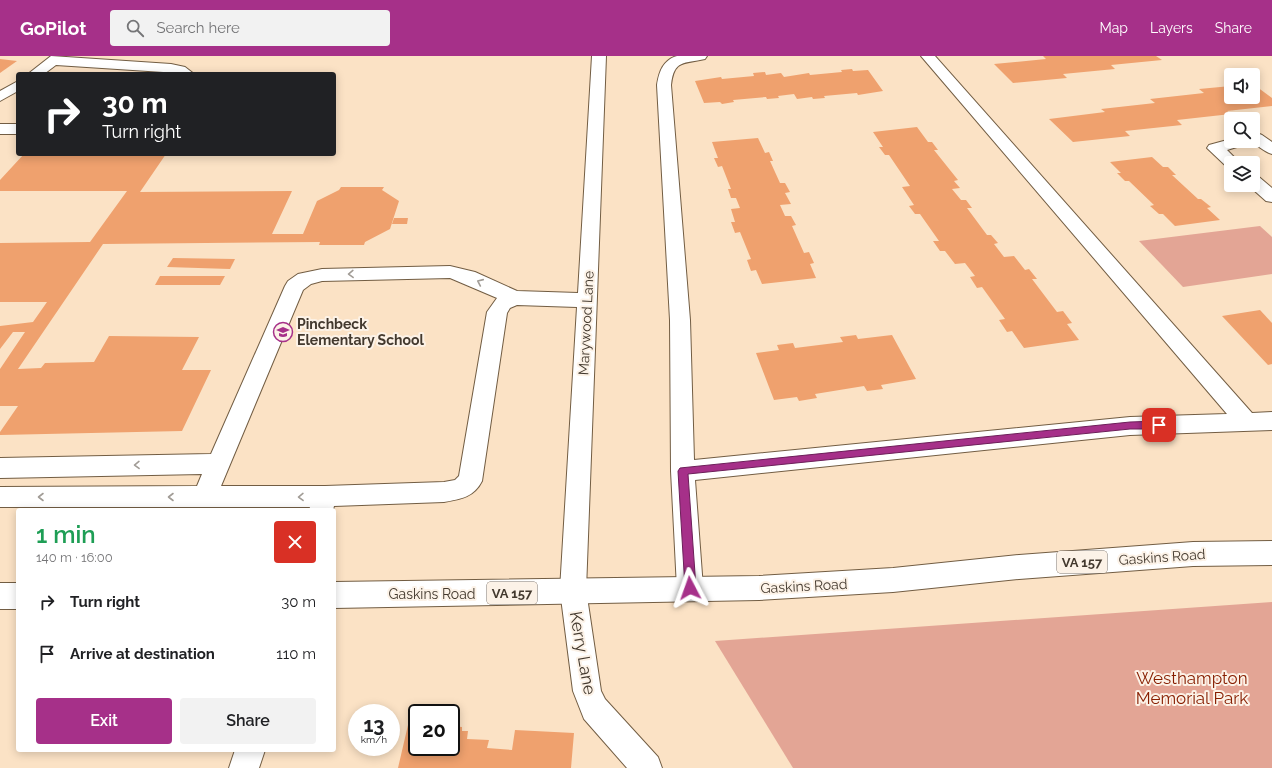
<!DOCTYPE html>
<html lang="en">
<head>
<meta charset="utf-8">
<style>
  body { margin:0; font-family:Raleway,sans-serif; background:#f2f2f2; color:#202124; height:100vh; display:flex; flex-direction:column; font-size:15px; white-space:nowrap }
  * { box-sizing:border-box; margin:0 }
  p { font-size:13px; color:#757577 }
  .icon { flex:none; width:22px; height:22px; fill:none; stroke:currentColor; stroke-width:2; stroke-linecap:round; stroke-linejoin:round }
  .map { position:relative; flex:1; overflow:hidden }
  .sheet { position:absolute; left:16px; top:452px; width:320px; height:244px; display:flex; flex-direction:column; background:#fff; border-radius:4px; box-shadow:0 2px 10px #0003 }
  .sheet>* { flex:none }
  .banner { position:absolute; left:16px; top:16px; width:320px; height:84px; border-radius:4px; box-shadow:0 2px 10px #0003; background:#202124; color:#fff; overflow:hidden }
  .fabs { position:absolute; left:1224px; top:12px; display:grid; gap:8px }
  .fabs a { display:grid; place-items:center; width:36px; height:36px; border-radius:4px; background:#fff; box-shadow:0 2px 10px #0003; font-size:20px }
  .speed { position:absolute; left:348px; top:648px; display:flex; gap:8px; font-size:20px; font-weight:700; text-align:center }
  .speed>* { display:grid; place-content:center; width:52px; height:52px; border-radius:50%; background:#fff; box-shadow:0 2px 10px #0003; line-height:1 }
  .speed small { font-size:10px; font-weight:400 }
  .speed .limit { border:2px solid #111; border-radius:6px; background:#fff; color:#111 }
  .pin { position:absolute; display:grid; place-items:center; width:34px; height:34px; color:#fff; margin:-17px; border-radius:8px; box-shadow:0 2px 6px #0006 }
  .me { position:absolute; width:44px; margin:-22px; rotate:356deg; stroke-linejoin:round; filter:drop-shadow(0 0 3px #0008) }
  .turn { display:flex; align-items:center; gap:14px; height:84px; padding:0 20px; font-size:18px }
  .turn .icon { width:52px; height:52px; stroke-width:2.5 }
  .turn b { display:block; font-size:28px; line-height:34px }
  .round { display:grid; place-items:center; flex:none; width:42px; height:42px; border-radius:4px; background:#f2f2f2 }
  .overview { display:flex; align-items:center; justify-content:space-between; height:68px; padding:0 20px }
  h1 { font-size:24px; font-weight:600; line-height:30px; color:#1e9e55 }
  .primary-button { display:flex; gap:8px; margin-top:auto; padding:8px 20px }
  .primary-button a { flex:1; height:46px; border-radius:4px; background:#a63089; color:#fff; font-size:16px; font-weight:600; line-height:46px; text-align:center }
  .primary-button a+a { background:#f2f2f2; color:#202124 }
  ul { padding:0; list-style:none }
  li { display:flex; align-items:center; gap:12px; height:52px; padding:0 20px }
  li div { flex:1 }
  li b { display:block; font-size:15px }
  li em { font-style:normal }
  header { display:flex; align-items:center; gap:24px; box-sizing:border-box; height:56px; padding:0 20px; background:#a63089; color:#fff }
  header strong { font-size:19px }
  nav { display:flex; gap:22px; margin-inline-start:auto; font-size:14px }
  .search { width:280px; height:36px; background:#f2f2f2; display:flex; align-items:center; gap:10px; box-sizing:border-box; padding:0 14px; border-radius:4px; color:#757577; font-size:15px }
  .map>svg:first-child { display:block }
</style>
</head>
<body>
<header>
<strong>GoPilot</strong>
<div class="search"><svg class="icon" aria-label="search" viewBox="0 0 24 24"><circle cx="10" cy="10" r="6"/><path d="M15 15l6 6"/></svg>Search here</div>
<nav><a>Map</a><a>Layers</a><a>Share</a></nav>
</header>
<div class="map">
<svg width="1272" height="712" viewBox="0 0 1272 712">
  <rect width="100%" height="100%" fill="#fbe2c5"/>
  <!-- green -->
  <g fill="#e3a595">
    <polygon points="1260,170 1272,181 1272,218 1183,231 1139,185"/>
    <polygon points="1272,546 1272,712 793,712 715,585"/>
  </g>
  <!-- building -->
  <g fill="#efa16e">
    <polygon points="1043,0 1156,0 1162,4 1111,9 1115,13 1063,18 1067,22 1013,27 994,8 1046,3"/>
    <polygon points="0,3 17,5 0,17"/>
    <polygon points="852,13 853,15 868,14 883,35 858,39 857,37 824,40 825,42 813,43 812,41 797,43 794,38 778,40 779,42 767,43 766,41 733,44 734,46 722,48 720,46 704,47 695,25 721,21 722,23 754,20 753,17 765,16 766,19 781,17 784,21 809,17 810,19 842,16 841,14"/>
    <polygon points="1253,28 1272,42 1272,50 1227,55 1231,58 1177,64 1182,69 1125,75 1130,80 1073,86 1049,63 1105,56 1101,53 1155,47 1150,43 1204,37 1199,33 1231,30 1231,41 1253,41"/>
    <polygon points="917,71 928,86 932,86 938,94 934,94 958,124 954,125 960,132 952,133 961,144 966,144 972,152 967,152 987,179 991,179 998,187 994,188 1004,201 1014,200 1025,214 1029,213 1037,223 1032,223 1057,256 1063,255 1072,267 1067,268 1079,284 1024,292 1012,275 1007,276 999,264 1005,263 982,231 977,232 970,221 975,220 965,207 955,208 945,195 940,195 933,185 939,185 920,158 915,158 909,150 914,149 902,131 910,130 889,99 885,99 879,91 883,91 873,76"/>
    <polygon points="758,82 765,97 769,96 773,105 770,105 780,127 785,127 790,136 785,137 791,148 780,149 785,160 791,160 796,169 792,170 804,197 809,196 814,207 810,208 816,222 762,228 756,214 751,215 747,204 751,203 740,176 735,177 731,166 735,166 731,153 740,152 736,142 731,142 728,133 731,133 722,110 718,111 714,102 718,102 712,86"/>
    <polygon points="24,98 166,98 140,136 292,135 272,178 303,178 317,145 339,134 341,131 384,131 382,134 399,145 390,173 365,186 364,189 319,189 320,186 103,188 18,313 41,312 45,307 94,306 109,280 199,281 182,314 211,314 182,375 0,379 0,376 18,350 0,350 0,313 25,276 13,276 0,293 0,270 33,266 47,246 0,246 0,187 90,186 127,135 0,135 0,124"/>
    <polygon points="1152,101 1163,111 1168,111 1176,119 1172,119 1198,143 1201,143 1211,151 1207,152 1220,164 1175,170 1163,158 1159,158 1150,150 1154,149 1129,125 1125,125 1117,117 1121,117 1110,106"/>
    <polygon points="394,162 408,162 407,168 392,168"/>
    <polygon points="173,202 235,203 230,213 167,211"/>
    <polygon points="160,220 225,220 220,229 155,229"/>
    <polygon points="1260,254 1272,267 1272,308 1268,309 1222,260"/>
    <polygon points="856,279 858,283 892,279 916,323 881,329 883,333 867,335 864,330 815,338 817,342 799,345 797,341 774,344 756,297 779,294 777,289 793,287 795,292 843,286 840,281"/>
    <polygon points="408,669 417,669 417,691 451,691 451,670 462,671 462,675 468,675 467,683 489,684 487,692 512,694 515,674 574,677 571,712 398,712"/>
  </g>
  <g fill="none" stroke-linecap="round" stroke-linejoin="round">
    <!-- minor casing -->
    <g stroke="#725d43" stroke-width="2">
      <g id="minor">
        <polygon points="51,0 171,8 185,11 194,18 56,9 44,18 28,18"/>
        <path d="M592,0H606L586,534L601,635L605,643L658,701L662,712H627L584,663L573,635L560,534L577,251L517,249L510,252L507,257L482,425C474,441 461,443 444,446L334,450L333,454H309L310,451H0V431L197,430L202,418L0,422V402L211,398L285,230L288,225L298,218L322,213L450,210L475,216L517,235L578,237ZM450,222L497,242L487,256L459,420L455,424L444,426L325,430H221L303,234L311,228L322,225Z"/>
        <path d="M677,0H707L705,3C684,8 674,3 671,29L690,264L694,404L1130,361L1227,358L921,0H935L1252,357L1272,356V374L1130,379L695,424L703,532L699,541L690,544L681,541L677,532L671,415L670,264L657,29C659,16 663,4 677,0Z"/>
        <polygon points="18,25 18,35 0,45 0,35"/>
        <rect x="0" y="68" width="18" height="10"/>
        <path d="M1257,77L1262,79L1272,86V98C1264,96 1258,88 1250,87L1227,94L1240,107H1231V112L1226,110L1207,92L1209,89L1231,83V85H1253V78Z"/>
        <polygon points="1253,120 1259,121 1272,132 1272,146 1266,145 1248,129 1253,129"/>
        <polygon points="235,694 265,694 259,712 229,712"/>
      </g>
    </g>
    <!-- major casing -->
    <g stroke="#725d43" stroke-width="2">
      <g id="major">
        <polygon points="1272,485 1272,509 1193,510 1019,523 893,536 759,544 334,552 334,526 759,520 893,512 1019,499 1193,486"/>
        <rect x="0" y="527" width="18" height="26"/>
      </g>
    </g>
    <!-- minor -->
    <use href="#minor" fill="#fff" fill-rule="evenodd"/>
    <!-- major -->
    <use href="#major" fill="#fff" fill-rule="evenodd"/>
  </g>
  <!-- one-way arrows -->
  <defs><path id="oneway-chevron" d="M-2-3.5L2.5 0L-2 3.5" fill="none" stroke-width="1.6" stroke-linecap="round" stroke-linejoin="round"/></defs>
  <g stroke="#a19c96">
    <use href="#oneway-chevron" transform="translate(351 218) rotate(178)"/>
    <use href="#oneway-chevron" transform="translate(480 226) rotate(-156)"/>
    <use href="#oneway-chevron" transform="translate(137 409) rotate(179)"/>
    <use href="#oneway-chevron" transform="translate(41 441) rotate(-180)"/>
    <use href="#oneway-chevron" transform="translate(171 441) rotate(-180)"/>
    <use href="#oneway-chevron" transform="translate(301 441) rotate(179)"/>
  </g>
  <!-- route -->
  <polygon fill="#a63089" stroke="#6c1f59" points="1159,365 1164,369 1159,373 1130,373 688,418 696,532 694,536 690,537 686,536 685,532 678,415 680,412 1130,366"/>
  <!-- icons -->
  <defs>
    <g id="school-ring" transform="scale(1)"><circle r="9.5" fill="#fcf2e7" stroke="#a63089" stroke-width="1.5"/><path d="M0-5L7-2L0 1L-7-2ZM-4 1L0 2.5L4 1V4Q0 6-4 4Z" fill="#a63089"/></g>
  </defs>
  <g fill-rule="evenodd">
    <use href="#school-ring" x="283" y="276"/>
  </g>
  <g text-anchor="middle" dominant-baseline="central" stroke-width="4" stroke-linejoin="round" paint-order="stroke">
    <!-- shield labels -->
    <g fill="#fcf2e7" stroke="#7a7066" stroke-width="1">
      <rect x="1057" y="495" width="50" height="22" rx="3"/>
      <rect x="487" y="526" width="50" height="22" rx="3"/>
    </g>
    <g font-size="13" font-weight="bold" fill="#43392e">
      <text x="1082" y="506">VA 157</text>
      <text x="512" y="537">VA 157</text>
    </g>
    <!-- street labels -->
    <g font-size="14" fill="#43392e" stroke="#fcf2e7">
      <text transform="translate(586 267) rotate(-87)">Marywood Lane</text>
      <text transform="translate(1162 501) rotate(-4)">Gaskins Road</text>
      <text transform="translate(804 530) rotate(-3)">Gaskins Road</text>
      <text x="432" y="538">Gaskins Road</text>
    </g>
    <!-- poi labels -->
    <g font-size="14" font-weight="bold" fill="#43392e" stroke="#fcf2e7" text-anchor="start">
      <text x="297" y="268">Pinchbeck<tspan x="297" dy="16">Elementary School</tspan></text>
    </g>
    <!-- near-street labels -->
    <g font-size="17" fill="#43392e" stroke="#fcf2e7">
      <text transform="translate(583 597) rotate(80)">Kerry Lane</text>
    </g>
    <!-- near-park labels -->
    <g font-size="17" fill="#871e00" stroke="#fcf2e7">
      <text x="1192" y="622">Westhampton<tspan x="1192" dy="20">Memorial Park</tspan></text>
    </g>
  </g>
</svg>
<div class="fabs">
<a><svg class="icon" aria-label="sound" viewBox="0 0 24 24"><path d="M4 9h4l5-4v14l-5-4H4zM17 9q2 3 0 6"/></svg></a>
<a><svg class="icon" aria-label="search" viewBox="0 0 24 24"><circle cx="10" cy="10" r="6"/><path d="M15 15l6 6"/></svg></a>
<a><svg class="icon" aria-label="layers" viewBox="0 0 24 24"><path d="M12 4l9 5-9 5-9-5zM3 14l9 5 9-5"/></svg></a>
</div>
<div class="speed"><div>13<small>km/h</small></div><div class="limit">20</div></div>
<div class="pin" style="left:1159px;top:369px;background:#d93025"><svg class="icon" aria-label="arrive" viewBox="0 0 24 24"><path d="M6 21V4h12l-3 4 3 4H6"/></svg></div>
<svg class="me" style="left:690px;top:532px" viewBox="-20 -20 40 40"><path d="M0-17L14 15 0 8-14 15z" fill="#a63089" stroke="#fff" stroke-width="4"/></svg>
<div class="banner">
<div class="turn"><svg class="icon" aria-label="right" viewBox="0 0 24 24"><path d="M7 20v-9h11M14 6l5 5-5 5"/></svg><div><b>30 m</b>Turn right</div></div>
</div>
<section class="sheet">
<div class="overview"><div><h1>1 min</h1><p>140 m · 16:00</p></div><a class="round" style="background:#d93025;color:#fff"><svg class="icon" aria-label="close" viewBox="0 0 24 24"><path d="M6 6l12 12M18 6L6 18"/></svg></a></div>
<ul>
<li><svg class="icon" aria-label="right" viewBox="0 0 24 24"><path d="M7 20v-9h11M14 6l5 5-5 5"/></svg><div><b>Turn right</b></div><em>30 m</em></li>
<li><svg class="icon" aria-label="arrive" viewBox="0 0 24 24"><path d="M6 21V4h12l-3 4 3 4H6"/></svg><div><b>Arrive at destination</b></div><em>110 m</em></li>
</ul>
<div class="primary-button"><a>Exit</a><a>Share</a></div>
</section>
</div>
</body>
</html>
